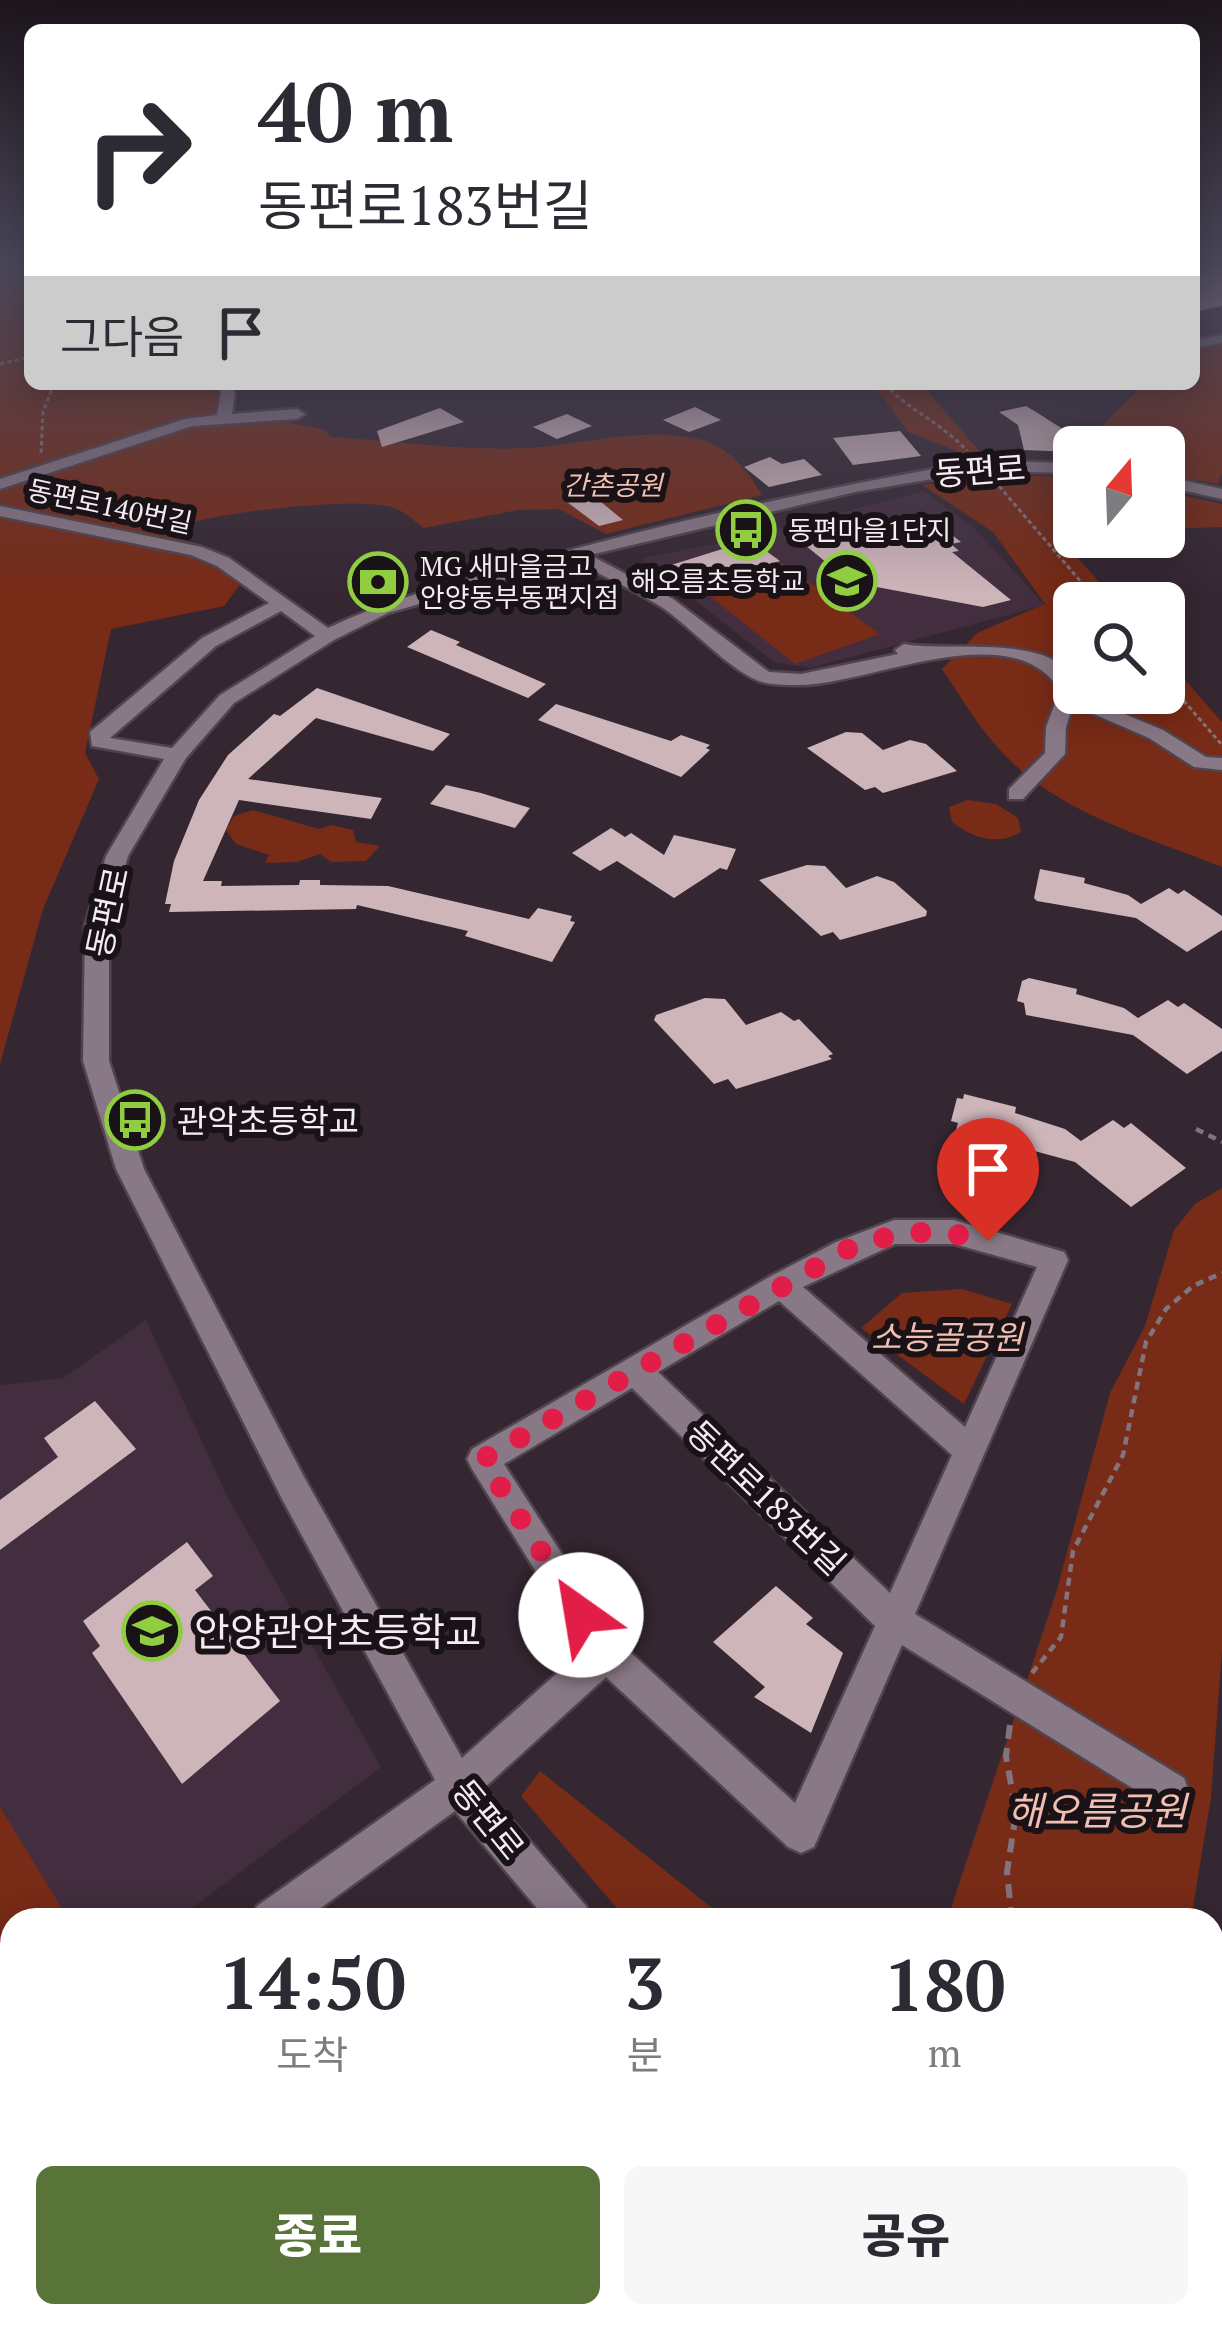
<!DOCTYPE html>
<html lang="ko">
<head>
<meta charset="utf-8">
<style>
  body { margin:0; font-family:"PT Serif","Noto Sans KR",serif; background:#f7f7f7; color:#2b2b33; height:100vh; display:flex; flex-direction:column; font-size:45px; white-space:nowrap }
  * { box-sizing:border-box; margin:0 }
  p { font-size:39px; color:#7c7c81 }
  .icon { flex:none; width:66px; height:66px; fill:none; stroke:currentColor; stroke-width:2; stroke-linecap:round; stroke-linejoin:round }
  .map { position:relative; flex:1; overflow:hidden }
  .side { position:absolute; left:0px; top:1908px; width:1224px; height:420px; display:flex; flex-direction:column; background:#fff; border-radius:36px 36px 0 0; box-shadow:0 6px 30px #0003 }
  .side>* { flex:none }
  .guide { position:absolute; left:24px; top:24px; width:1176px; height:366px; border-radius:18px; box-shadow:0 6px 30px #0003; background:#fff; color:#2b2b33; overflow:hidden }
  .needle { width:78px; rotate:19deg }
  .buttons { position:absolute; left:1053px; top:426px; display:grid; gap:24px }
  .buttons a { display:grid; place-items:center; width:132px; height:132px; border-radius:18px; background:#fff; box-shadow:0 6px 30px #0003; font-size:60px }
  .pin { position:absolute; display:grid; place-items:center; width:102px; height:102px; color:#fff; margin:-123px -51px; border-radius:50% 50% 50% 0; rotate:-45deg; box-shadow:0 0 12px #0007 }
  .pin .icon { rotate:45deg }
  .me { position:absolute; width:132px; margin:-66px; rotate:328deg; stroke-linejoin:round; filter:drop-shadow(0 0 9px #0008) }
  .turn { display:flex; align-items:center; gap:42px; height:252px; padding:0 36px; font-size:54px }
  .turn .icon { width:156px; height:156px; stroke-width:2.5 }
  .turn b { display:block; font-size:84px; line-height:102px }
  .then { display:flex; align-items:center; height:114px; padding:0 36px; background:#0003; gap:24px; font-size:45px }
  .eta { display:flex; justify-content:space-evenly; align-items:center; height:204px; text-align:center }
  .eta b { font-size:72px; font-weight:800; line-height:84px }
  .action { display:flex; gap:24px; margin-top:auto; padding:24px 36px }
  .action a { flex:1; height:138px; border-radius:18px; background:#587439; color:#fff; font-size:48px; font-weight:800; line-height:138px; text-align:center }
  .action a+a { background:#f7f7f7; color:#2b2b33 }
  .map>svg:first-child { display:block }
</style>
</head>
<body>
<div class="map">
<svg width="1222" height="2328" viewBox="0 0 1222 2328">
  <rect width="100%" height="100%" fill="#352732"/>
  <!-- built -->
  <g fill="#422e3e">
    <polygon points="924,491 976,530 1045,605 810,668 774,662 641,558 732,541"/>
    <polygon points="146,1320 226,1494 381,1767 176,1920 12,1920 12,2014 0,2020 0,1385 63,1378"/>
  </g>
  <!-- green -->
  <g fill="#782b16">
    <path d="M0,268H30V384H208L234,412L323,429L331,437C396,441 461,451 526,448C582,445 647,425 702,440C730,448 747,470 762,495L606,534L559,509L518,510L424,528C414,521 403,510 392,507C349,497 218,512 175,527L196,551L244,579L224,606L111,629L85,753L99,779L43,909L0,1064Z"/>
    <polygon points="1222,342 1222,473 1218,484 1164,474 1164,447 1099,447 1094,434 1144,384 1194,384 1194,348"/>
    <polygon points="873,384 921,384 984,456 972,457 908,432"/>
    <path d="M1001,475L1074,477V536L1060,538L1118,603H1074V693H1164V656L1222,722V867C1153,839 1071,817 1015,765C985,738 964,702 942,669L977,633L1045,604L993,532L922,485Z"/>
    <polygon points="1164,491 1222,504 1222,527 1164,529"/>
    <polygon points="783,563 880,634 795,664 702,590"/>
    <path d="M968,800L996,804L1018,818L1021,832C998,846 972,838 952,822L949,807Z"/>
    <polygon points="253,810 319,829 331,825 353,830 356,842 380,846 366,861 331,862 320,854 297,862 265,863 269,855 236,844 226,830 234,816"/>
    <polygon points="1222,1188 1222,1651 1211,1797 1191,1920 947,1920 1056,1593 1110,1393 1145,1326 1174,1230 1195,1204"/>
    <polygon points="962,1289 1012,1304 964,1404 861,1328 902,1293"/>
    <polygon points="540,1771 727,1920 627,1920 521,1796"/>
    <polygon points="0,1807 69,1920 12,1920 12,1969 0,1979"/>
    <polygon points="753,2316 907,2316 926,2328 747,2328"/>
  </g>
  <!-- building -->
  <g fill="#ceb5ba">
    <polygon points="1194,268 1222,268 1222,306 1194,312"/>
    <polygon points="1026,406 1036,412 1091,447 1074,447 1074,452 1024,450 1018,425 999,412"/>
    <polygon points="695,407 721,420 689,432 663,420"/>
    <polygon points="440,408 464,422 382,447 377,431"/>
    <polygon points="567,414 592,426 557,439 533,427"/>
    <polygon points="900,431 921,456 853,465 833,438"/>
    <polygon points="770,457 782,464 804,459 822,475 769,487 744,467"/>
    <polygon points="589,492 623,520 599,526 563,499"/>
    <polygon points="928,516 961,542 951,544 959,551 952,552 1011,600 983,607 850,582 799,540 829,534 834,539"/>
    <polygon points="751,540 780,561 696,588 668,566"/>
    <polygon points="431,630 460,642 456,645 546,684 528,698 407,647"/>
    <polygon points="317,688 450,734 433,751 316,718 248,779 382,798 371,819 239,800 203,881 222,881 221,886 299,885 300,880 320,880 320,885 388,886 529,919 538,908 572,916 570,921 575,922 552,962 465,936 468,931 357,905 356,909 169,912 171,904 165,904 174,861 199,800 228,755 274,714 280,716"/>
    <polygon points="556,704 671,741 681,735 710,745 706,748 710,750 681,777 538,720"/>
    <polygon points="846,732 862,733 883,750 910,740 926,744 957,771 883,793 875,787 865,790 807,748"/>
    <polygon points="446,785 481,793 530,808 515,828 430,804"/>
    <polygon points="611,828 625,837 631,833 664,855 674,835 736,849 727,870 720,868 674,898 617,861 600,871 572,853"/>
    <polygon points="807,865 825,866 846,888 877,876 894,882 927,911 926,916 840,940 833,932 821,936 759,880"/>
    <polygon points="1040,869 1085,878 1084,883 1128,895 1141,904 1169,888 1178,894 1184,890 1222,916 1222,930 1187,952 1136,918 1037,901 1034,898"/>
    <polygon points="1029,978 1077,989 1076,994 1124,1008 1138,1018 1168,1000 1178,1007 1184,1003 1222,1029 1222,1051 1187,1074 1133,1035 1026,1015 1024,1003 1017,1001 1022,981"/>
    <polygon points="705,998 725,999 746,1025 781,1012 794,1021 799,1019 833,1054 828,1056 832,1059 736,1089 728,1079 714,1084 654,1020 656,1015"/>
    <polygon points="964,1094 1016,1107 1015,1113 1065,1129 1081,1141 1113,1120 1124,1128 1131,1123 1186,1168 1131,1207 1075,1162 998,1141 996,1147 960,1138 955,1133 958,1123 951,1121 957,1098 963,1099"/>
    <polygon points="95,1401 136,1449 0,1550 0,1500 58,1457 44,1438"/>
    <polygon points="187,1542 213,1576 195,1590 280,1701 182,1784 92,1653 100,1646 83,1621"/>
    <polygon points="776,1586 813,1618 806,1624 843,1653 811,1733 754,1697 765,1687 713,1642"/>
  </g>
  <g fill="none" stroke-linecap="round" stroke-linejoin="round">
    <!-- minor casing -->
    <g stroke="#50444e" stroke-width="5">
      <g id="minor">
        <polygon points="1222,335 1222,343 1194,348 1194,340"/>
        <polygon points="216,384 230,384 235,393 232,414 297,409 305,414 297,419 192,426 0,489 0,479 185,419 217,415 221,393"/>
        <path d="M980,461L1074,463V473L980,471L855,492L590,555L673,599L769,672L801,674L898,654L895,650L904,644C943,653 1074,629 1074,693L1163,730L1206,757L1222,758V770L1194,767L1149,738L1073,705L1066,727L1065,754L1023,799H1009V789L1045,753L1046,727L1060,690C1011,612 865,687 796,685C785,685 769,685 759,681C728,669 692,628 663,608C635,590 602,576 573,560L388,613L334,640L234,703L186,758L128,856L109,926V1061L144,1169L304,1477L462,1758L584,1649L472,1469L467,1459L472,1449L771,1276L836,1242L894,1220H954L1064,1252L1068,1260L915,1614L1184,1778L1189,1791L1184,1804L1171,1809L1158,1804L902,1645L814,1847L801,1853L788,1847L606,1677L484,1788L586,1906L592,1920H547L455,1811L304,1920H251L257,1906L435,1780L282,1499L116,1169L83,1061L85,926L106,856L164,759L92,746L90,732L202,638L269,603L217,566L191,555L0,516V506L202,547L229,558L328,628C390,598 455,583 520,564C671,521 825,487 980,461ZM281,611L315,636L220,695L172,748L110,738L216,646ZM895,1244H954L1037,1267L965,1427L803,1287ZM779,1301L952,1455L890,1593L658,1372ZM632,1388L875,1626L795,1803L618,1641L504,1464Z"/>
        <polygon points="1164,476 1222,489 1222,499 1164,486"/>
        <polygon points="12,2061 12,2105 0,2110 0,2066"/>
        <polygon points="0,2190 12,2195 12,2251 0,2246"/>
        <polygon points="51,2316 100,2316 105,2328 56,2328"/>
        <polygon points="469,2316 520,2316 525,2328 474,2328"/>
        <polygon points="677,2316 726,2316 721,2328 672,2328"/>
        <polygon points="1107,2316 1173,2316 1178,2328 1112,2328"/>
      </g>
    </g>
    <!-- path-far2 -->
    <g stroke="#81747e" stroke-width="3" stroke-dasharray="4.5 3" stroke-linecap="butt">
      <polyline points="0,364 30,357"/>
      <polyline points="189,384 207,388"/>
      <path d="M885,384C910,412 941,422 967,451"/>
      <polyline points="41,453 43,412 54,384"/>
      <polyline points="999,486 1099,603"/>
      <polyline points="1164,678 1222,745"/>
    </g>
    <!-- path-far1 -->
    <g stroke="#81747e" stroke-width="4.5" stroke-dasharray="8 6" stroke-linecap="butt">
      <polyline points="1196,1129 1222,1142"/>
      <polyline points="1032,1673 1061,1637 1073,1551 1123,1455 1146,1342 1166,1309 1193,1286 1222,1273"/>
    </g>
    <!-- path -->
    <polyline stroke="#81747e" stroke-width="6" stroke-dasharray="14 9" stroke-linecap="butt" points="1010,1725 1006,1756 1016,1813 1007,1872 1012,1920"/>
    <!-- minor -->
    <use href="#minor" fill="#897885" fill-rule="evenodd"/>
  </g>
  <!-- sky -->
  <linearGradient id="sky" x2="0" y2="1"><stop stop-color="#1d151c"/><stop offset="0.45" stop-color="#4b475a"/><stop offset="1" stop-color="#4b475a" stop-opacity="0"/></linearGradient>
  <rect width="1222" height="594" fill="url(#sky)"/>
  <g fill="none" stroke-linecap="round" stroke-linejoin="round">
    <!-- route -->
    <path stroke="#e11d48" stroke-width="21" stroke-dasharray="0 37.8" d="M581,1615L483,1459L846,1250C898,1230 933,1227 988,1241"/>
  </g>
  <!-- icons -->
  <defs>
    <g id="bus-ring" transform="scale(3)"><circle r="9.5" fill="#191217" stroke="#90cd41" stroke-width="1.5"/><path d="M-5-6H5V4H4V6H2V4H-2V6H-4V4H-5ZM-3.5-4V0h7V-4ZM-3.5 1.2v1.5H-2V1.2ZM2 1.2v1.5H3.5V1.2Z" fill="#90cd41"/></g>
    <g id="school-ring" transform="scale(3)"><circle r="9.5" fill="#191217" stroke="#90cd41" stroke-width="1.5"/><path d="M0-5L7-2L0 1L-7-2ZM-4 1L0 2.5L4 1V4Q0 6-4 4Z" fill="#90cd41"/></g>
    <g id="bank-ring" transform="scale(3)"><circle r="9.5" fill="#191217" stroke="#90cd41" stroke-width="1.5"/><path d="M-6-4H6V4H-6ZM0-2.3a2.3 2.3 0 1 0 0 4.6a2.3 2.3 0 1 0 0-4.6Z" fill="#90cd41"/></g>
  </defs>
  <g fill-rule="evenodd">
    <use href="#bus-ring" x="746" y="530"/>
    <use href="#school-ring" x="847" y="581"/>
    <use href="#bank-ring" x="378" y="582"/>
    <use href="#bus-ring" x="135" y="1120"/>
    <use href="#school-ring" x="152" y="1631"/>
  </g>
  <g text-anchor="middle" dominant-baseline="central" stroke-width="12" stroke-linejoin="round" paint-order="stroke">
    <!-- far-park labels -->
    <g font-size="27" font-style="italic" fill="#f0bfb1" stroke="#191217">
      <text x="613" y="485">간촌공원</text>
    </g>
    <!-- far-street labels -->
    <g font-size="27" fill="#f5ebf3" stroke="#191217">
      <text transform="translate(110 506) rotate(12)">동편로140번길</text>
    </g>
    <!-- far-poi labels -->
    <g font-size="27" fill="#f5ebf3" stroke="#191217" text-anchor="start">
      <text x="788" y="530">동편마을1단지</text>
      <text x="420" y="566">MG 새마을금고<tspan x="420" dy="31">안양동부동편지점</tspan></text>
      <text x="805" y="581" text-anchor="end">해오름초등학교</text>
    </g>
    <!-- street labels -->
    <g font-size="33" fill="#f5ebf3" stroke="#191217">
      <text transform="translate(980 470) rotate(-4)">동편로</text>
      <text transform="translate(107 912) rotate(-78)">동편로</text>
      <text transform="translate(767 1497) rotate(44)">동편로183번길</text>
      <text transform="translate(489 1819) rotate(51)">동편로</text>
    </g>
    <!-- poi labels -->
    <g font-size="33" fill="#f5ebf3" stroke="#191217" text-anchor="start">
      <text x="177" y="1120">관악초등학교</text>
    </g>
    <!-- park labels -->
    <g font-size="33" font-style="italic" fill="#f0bfb1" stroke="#191217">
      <text x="947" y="1336">소능골공원</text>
    </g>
    <!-- near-poi labels -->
    <g font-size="39" fill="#f5ebf3" stroke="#191217" text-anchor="start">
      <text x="194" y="1631">안양관악초등학교</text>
    </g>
    <!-- near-park labels -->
    <g font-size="39" font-style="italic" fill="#f0bfb1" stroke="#191217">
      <text x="1097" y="1810">해오름공원</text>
    </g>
  </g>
</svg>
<div class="buttons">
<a><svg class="needle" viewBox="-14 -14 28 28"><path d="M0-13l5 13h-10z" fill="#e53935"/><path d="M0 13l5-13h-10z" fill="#7c7c81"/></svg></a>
<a><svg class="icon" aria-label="search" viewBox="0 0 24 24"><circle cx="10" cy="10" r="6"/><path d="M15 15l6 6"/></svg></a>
</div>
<div class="pin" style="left:988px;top:1241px;background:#d93025"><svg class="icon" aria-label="arrive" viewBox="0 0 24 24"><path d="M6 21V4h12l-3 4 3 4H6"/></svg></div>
<svg class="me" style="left:581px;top:1615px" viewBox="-20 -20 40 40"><circle r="19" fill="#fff"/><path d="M0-13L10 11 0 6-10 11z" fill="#e11d48"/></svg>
<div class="guide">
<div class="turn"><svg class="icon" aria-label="right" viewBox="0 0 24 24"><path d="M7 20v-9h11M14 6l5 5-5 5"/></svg><div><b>40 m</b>동편로183번길</div></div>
<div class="then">그다음<svg class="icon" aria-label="arrive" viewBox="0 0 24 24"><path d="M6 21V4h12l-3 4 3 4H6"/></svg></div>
</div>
<section class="side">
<div class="eta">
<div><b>14:50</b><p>도착</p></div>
<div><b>3</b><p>분</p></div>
<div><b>180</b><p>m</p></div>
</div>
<div class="action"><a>종료</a><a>공유</a></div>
</section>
</div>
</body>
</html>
